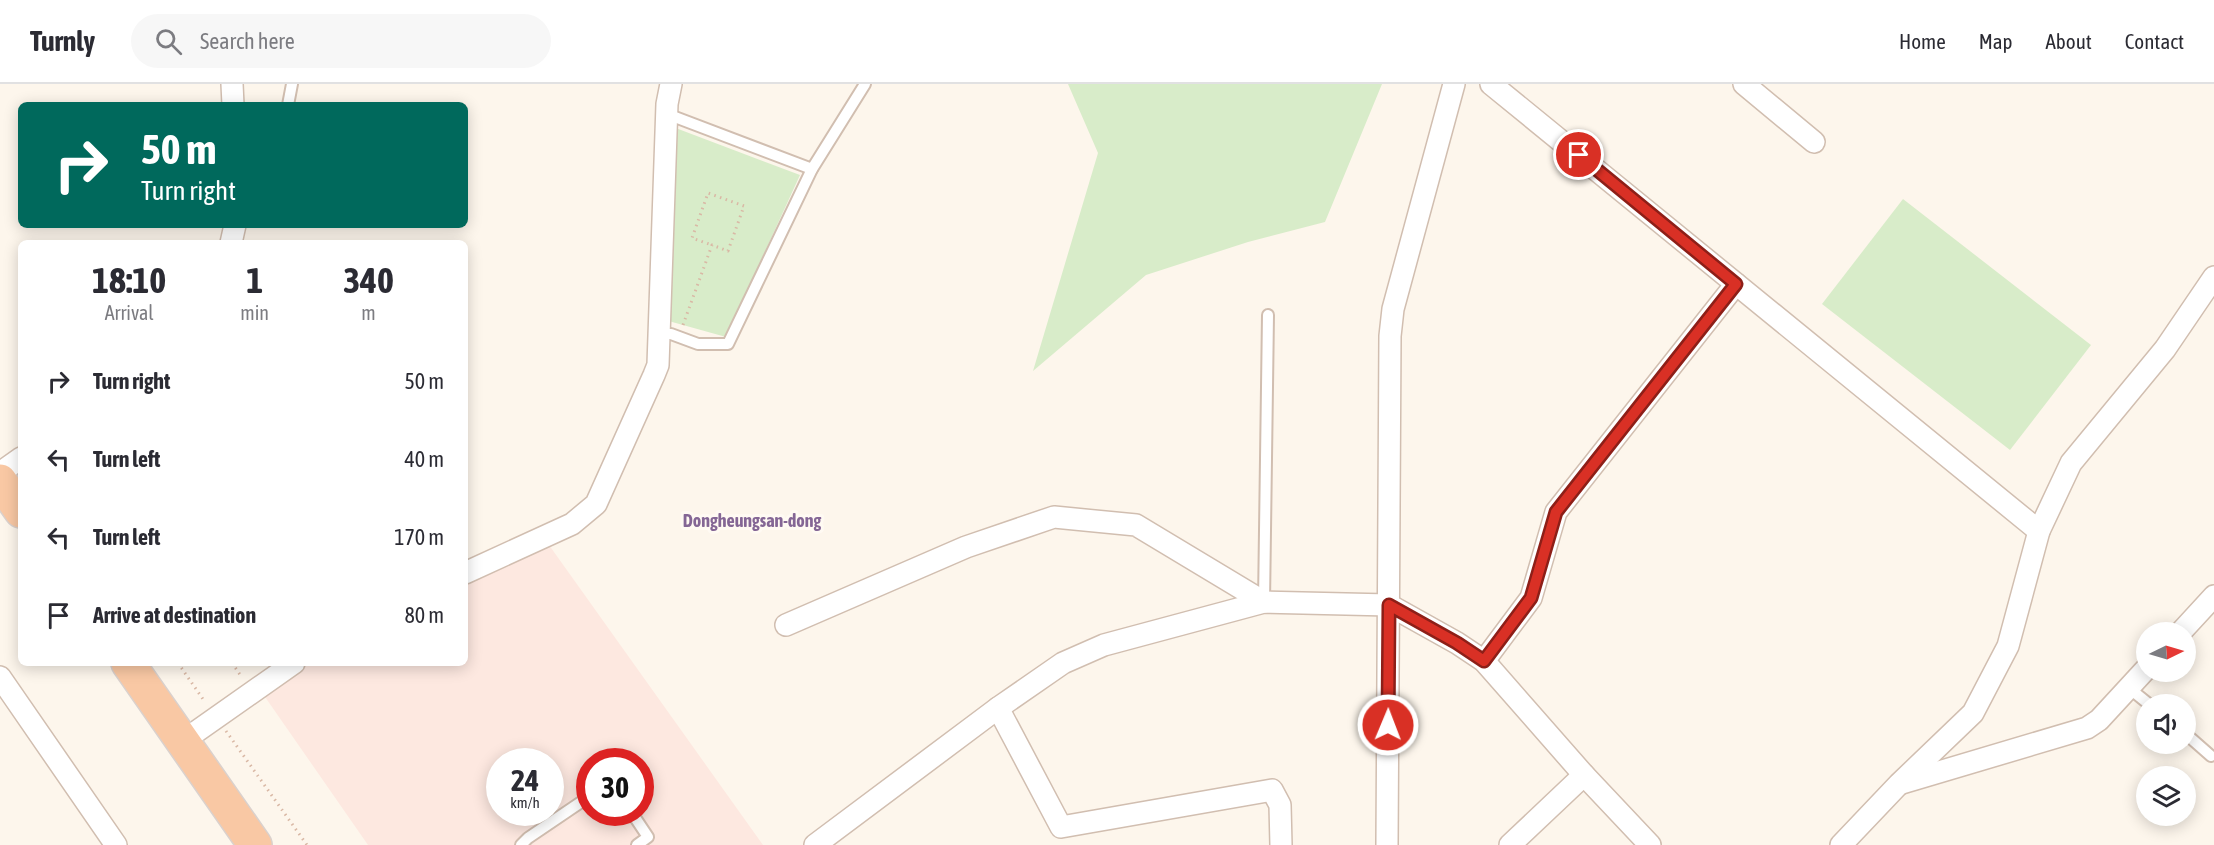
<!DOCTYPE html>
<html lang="en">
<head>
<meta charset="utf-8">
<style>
  body { margin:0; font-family:"Asap Condensed",sans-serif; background:#f7f7f7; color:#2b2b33; height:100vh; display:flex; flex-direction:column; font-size:22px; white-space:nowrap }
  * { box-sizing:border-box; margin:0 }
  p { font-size:20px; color:#7c7c81 }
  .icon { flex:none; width:33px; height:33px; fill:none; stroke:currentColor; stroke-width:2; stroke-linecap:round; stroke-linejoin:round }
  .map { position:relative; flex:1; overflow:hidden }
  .drawer { position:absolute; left:18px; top:156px; width:450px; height:426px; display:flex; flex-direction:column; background:#fff; border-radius:9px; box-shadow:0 3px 15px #0003 }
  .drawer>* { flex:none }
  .banner { position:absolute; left:18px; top:18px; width:450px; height:126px; border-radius:9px; box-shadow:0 3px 15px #0003; background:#00695c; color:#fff; overflow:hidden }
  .needle { width:39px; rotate:85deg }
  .tools { position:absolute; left:2136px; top:538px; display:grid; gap:12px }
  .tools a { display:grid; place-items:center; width:60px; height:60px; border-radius:50%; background:#fff; box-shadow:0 3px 15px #0003; font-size:30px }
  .speed { position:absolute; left:486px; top:664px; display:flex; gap:12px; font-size:30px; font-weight:700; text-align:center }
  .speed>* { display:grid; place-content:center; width:78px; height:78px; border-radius:50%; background:#fff; box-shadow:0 3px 15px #0003; line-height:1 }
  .speed small { font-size:15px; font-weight:400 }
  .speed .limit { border:9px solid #d22; background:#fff; color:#111 }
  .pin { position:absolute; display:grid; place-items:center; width:51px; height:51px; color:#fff; margin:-26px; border:3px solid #fff; border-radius:50%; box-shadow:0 2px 6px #0007 }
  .me { position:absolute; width:66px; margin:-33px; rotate:1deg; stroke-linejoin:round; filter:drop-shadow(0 0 4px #0008) }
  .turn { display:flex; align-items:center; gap:21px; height:126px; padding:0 24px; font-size:27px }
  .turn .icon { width:78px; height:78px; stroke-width:2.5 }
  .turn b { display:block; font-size:42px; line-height:51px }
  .eta { display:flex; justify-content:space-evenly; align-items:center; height:102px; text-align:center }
  .eta b { font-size:36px; font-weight:700; line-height:42px }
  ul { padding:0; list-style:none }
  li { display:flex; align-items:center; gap:18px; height:78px; padding:0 24px }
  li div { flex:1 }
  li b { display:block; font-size:22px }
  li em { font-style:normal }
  header { display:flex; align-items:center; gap:36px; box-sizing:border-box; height:84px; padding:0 30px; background:#fff; border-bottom:2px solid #e1e1e2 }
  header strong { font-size:28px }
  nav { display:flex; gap:33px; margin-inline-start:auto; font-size:21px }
  .search { width:420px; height:54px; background:#f7f7f7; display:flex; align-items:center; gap:15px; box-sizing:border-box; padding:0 21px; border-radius:33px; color:#7c7c81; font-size:22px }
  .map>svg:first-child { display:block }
</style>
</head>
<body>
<header>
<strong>Turnly</strong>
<div class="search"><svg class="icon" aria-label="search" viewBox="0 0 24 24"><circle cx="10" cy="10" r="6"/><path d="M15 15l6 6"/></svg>Search here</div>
<nav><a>Home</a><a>Map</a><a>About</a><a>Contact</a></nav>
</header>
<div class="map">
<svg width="2214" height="761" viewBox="0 0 2214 761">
  <rect width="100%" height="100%" fill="#fdf6ec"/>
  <!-- commercial -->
  <path fill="#fde8e0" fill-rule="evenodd" d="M549,461L763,761H368L263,610L310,579H465V501ZM500,678H550V729H500ZM590,678H640V729H590Z"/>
  <!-- green -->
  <g fill="#d8ecc9">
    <polygon points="1068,0 1382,0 1325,138 1248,158 1146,191 1033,287 1098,69"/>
    <polygon points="673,43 800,91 726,253 665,236"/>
    <polygon points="1903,115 2091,261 2010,366 1822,220"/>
  </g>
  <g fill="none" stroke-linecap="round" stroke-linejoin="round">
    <!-- service casing -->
    <g stroke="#d1beb0" stroke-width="14">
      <g id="service">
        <polyline points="288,21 292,0"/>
        <polyline points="667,30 812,85"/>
        <polyline points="658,250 671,250 698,260 728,260 812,85 865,0"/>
        <polyline points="1264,518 1268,231"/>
        <polyline points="2129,604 2150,621"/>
        <polyline points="2186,650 2211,672"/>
        <polyline points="632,729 648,753 637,761"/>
        <polyline points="521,761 528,754 590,712"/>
      </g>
    </g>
    <!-- minor casing -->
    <g stroke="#d1beb0" stroke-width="24">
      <g id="minor">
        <polyline points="232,0 233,21"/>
        <polyline points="1491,0 2039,447"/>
        <polyline points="1744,0 1814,58"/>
        <polyline points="231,159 235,141"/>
        <polyline points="0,389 21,374"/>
        <polyline points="465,489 572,440 596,420 654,291 658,281 667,20 671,0"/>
        <polyline points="786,541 966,463 1054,433 1136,441 1264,518"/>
        <polyline points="2180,549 2214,512"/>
        <polyline points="1484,577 1531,514 1556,428 1736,200"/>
        <polyline points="0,593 116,761"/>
        <polyline points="998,624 1061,743 1272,706 1280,721 1281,761"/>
        <polyline points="183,657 294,579"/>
        <polyline points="1902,699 2087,644 2099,636 2146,585"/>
        <polyline points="815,761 998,624 1063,579 1104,561 1264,518 1389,521 1457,559 1484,577 1584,691 1650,761"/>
        <polyline points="1387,761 1390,252 1393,225 1454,0"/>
        <polyline points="1510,761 1584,691"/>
        <polyline points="1841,761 1899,700 1973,629 2008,562 2039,447 2071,379 2165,265 2214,193"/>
      </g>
    </g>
    <!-- trunk casing -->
    <g stroke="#dad1cd" stroke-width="36">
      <g id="trunk">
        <polyline points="0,397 21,427"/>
        <polyline points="128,579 255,761"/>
      </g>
    </g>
    <!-- path -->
    <g stroke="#d9b8a5" stroke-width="3" stroke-dasharray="1.5 4.5" stroke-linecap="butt">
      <polyline points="683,241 712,161 728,167 744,122 708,109 692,154 712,161"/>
      <polyline points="178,579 205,618"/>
      <polyline points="232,579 241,592"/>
      <polyline points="226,647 307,761"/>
    </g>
    <!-- service -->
    <use href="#service" stroke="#fff" stroke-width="10"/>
    <!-- minor -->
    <use href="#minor" stroke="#fff" stroke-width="21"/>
    <!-- trunk -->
    <use href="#trunk" stroke="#f9c8a4" stroke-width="33"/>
  </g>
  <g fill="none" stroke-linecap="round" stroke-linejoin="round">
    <!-- route casing -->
    <g stroke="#8d1f18" stroke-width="15">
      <polyline id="route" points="1388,641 1389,521 1457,559 1484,577 1531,514 1556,428 1736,200 1579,71"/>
    </g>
    <!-- route -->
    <use href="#route" stroke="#d93025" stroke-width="10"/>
  </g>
  <g text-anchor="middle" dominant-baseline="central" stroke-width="6" stroke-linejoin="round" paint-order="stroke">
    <!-- neighbourhood labels -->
    <g font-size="18" font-weight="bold" fill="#846695" stroke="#fffaf3">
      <text x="752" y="436">Dongheungsan-dong</text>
    </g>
  </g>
</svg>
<div class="tools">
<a><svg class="needle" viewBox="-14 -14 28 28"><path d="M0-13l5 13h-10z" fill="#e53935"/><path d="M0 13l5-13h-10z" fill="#7c7c81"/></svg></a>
<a><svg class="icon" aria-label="sound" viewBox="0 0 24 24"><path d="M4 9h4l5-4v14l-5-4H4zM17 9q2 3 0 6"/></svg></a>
<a><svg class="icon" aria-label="layers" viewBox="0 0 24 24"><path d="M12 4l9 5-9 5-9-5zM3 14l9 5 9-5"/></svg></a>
</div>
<div class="speed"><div>24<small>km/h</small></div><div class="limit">30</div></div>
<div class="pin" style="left:1579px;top:71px;background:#d93025"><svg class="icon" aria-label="arrive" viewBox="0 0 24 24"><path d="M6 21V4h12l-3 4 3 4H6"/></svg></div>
<svg class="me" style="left:1388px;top:641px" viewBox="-20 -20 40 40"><circle r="17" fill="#d93025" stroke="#fff" stroke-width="3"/><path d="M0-11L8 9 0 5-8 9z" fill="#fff"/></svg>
<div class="banner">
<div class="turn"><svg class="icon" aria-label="right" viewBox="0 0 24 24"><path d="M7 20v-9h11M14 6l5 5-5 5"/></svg><div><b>50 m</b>Turn right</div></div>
</div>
<section class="drawer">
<div class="eta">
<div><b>18:10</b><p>Arrival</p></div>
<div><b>1</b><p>min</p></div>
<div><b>340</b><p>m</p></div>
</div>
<ul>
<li><svg class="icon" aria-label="right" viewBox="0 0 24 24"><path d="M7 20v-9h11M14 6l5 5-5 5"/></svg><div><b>Turn right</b></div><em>50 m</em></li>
<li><svg class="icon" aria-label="left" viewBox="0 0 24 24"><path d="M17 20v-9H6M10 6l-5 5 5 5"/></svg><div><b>Turn left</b></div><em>40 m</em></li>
<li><svg class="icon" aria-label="left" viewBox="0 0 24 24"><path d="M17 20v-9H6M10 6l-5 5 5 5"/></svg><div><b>Turn left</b></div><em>170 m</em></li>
<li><svg class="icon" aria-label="arrive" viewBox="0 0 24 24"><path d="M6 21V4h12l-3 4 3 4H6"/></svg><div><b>Arrive at destination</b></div><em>80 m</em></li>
</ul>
</section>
</div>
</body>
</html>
